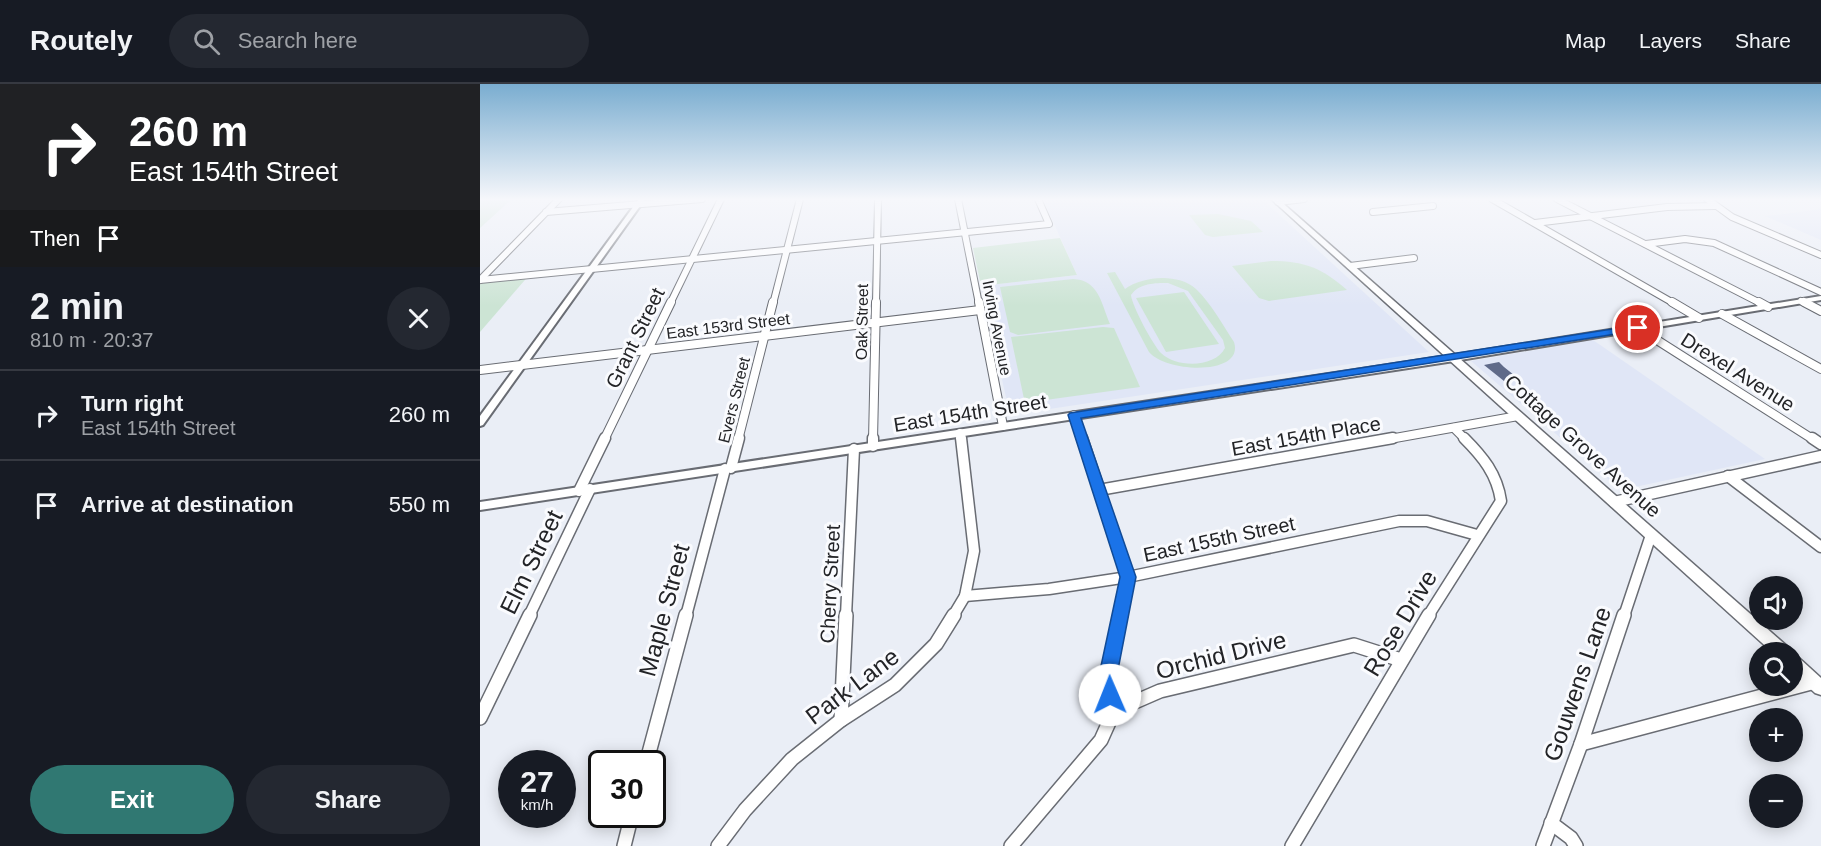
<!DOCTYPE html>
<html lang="en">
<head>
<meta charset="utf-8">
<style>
  body { margin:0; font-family:Helvetica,sans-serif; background:#242831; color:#f1f3f6; height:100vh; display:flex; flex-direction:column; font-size:22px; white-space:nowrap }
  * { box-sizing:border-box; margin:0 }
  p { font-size:20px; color:#9ea1a6 }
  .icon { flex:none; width:33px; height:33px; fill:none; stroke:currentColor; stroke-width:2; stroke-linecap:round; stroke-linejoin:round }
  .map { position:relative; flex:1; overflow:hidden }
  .details { display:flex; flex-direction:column; background:#171b24; width:480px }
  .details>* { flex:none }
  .hud { background:#202124; color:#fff; overflow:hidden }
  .fabs { position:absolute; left:1269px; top:492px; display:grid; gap:12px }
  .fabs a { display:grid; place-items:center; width:54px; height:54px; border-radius:50%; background:#171b24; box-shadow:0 3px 15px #0003; font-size:30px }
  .speed { position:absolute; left:18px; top:666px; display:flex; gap:12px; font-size:30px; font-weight:700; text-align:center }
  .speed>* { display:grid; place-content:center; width:78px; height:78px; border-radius:50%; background:#171b24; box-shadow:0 3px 15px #0003; line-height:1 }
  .speed small { font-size:15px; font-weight:400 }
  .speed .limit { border:3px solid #111; border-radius:9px; background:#fff; color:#111 }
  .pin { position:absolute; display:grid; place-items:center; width:51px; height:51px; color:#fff; margin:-26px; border:3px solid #fff; border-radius:50%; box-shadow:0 2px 6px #0007 }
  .me { position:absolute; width:66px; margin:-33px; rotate:359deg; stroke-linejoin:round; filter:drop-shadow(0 0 4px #0008) }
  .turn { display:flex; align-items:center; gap:21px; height:126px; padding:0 30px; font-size:27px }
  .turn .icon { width:78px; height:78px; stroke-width:2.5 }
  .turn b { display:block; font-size:42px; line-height:51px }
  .then { display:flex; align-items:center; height:57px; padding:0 30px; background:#0003; gap:12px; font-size:22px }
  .round { display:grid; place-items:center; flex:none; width:63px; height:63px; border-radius:32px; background:#242831 }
  .overview { display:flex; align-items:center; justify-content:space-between; height:102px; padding:0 30px }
  h1 { font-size:36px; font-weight:700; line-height:45px }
  .button { display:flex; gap:12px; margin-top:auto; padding:12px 30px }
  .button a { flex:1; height:69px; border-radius:36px; background:#307872; color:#fff; font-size:24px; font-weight:700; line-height:69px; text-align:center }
  .button a+a { background:#242831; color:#f1f3f6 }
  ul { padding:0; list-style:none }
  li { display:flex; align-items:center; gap:18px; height:90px; padding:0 30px; border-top:2px solid #363941 }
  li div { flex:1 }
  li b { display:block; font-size:22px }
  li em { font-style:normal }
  header { display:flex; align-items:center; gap:36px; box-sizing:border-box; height:84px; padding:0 30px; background:#171b24; border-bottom:2px solid #363941 }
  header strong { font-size:28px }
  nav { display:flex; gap:33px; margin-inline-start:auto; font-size:21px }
  .search { width:420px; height:54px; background:#242831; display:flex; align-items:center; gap:15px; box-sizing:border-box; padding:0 21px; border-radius:33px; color:#9ea1a6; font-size:22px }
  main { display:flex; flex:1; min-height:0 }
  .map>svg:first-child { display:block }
</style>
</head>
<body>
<header>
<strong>Routely</strong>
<div class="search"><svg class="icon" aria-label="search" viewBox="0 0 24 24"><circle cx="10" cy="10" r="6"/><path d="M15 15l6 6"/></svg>Search here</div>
<nav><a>Map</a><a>Layers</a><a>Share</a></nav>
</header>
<main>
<section class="details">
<div class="hud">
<div class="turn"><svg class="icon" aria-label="right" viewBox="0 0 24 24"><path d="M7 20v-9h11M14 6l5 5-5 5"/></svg><div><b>260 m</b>East 154th Street</div></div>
<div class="then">Then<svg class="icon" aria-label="arrive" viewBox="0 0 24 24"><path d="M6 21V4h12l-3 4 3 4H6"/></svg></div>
</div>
<div class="overview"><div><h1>2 min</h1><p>810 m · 20:37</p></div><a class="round"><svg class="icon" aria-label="close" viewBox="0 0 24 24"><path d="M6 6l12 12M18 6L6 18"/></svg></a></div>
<ul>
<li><svg class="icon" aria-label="right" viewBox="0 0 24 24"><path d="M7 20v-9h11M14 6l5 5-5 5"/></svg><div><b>Turn right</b><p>East 154th Street</p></div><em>260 m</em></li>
<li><svg class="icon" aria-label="arrive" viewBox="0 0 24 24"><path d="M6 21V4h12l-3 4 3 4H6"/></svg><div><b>Arrive at destination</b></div><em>550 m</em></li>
</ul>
<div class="button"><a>Exit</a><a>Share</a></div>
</section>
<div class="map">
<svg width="1341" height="762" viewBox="0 0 1341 762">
  <rect width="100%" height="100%" fill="#eaeef6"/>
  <!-- built -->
  <g fill="#e0e6f6">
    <polygon points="563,115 782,115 949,268 530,331 501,202 597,191"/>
    <polygon points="1341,125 1341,156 1285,132 1304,130"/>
    <polygon points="1113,256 1285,375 1141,406 991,277"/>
  </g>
  <!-- green -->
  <g fill="#cce4d4" fill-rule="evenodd">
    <polygon points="0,115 32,115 0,144"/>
    <polygon points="738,130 771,137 783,148 733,153 725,151 709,131"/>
    <polygon points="580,154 597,191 501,202 493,164"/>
    <path d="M791,177C825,177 842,184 867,206L789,217L779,214L752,182Z"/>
    <path d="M635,188L645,205C663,192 698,189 716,205C730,218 743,241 754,258C765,292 686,289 669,268L627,189ZM688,199L708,207L743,256L745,264C735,284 696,284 681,269C673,261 652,222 651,211C659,199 675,199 688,199Z"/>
    <polygon points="51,189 0,248 0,194"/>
    <path d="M593,195C619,196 621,219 630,240L538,251L530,248L520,203Z"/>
    <polygon points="704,208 739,260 686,268 656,214"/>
    <polygon points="623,243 634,244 660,303 551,318 544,315 531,253"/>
  </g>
  <!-- building -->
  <polygon fill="#5f6a89" points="1019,278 1024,283 1039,295 1024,297 1004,281"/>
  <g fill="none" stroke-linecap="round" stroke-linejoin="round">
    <!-- minor-far3 casing -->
    <g stroke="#696c73" stroke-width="8">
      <g id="minor-far3">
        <polyline points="478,115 499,220"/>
        <polyline points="1012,115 1195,220"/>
        <polyline points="1077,115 1282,220"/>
        <polyline points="1227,115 1252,133 1341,171"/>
        <polyline points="798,118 824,115"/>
        <polyline points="66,128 222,115"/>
        <polyline points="893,128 953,122"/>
        <polyline points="1055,139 1187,123 1235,122"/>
        <polyline points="1166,160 1205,155 1234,159 1341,208"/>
        <polyline points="870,182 934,174"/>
        <polyline points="0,196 569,140 558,115"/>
        <polyline points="0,196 79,115"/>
        <polyline points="1321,217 1327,220"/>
        <polyline points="190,220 241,115"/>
        <polyline points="293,220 320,115"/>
        <polyline points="396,220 398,115"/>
      </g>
    </g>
    <!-- minor-far2 casing -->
    <g stroke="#696c73" stroke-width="10">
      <g id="minor-far2">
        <polyline points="499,218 523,342"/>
        <polyline points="1192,218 1219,234"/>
        <polyline points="1279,218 1288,223"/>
        <polyline points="1324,218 1341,227"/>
        <polyline points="1242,230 1341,285"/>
        <polyline points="1158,244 1334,356"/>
        <polyline points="0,286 500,226"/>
        <polyline points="594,331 602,356"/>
        <polyline points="974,344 986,356"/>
        <polyline points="480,349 481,356"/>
        <polyline points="124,356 191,218"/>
        <polyline points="258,356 293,218"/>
        <polyline points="393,356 396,218"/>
        <polyline points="904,356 1038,332"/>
      </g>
    </g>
    <!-- minor-far1 casing -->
    <g stroke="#696c73" stroke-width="13">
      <g id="minor-far1">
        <polyline points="602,354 648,493 640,532"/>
        <polyline points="1332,354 1341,360"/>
        <polyline points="393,362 393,354"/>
        <polyline points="251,384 259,354"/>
        <polyline points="1248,392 1341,463"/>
        <polyline points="619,406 913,354"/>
        <polyline points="99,407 125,354"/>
        <polyline points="1134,418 1341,372"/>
        <polyline points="485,512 569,505 648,493 919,437 947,437 997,451"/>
        <polyline points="49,532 110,405"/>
        <polyline points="206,532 245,385"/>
        <polyline points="366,532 374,365"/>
        <polyline points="473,532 485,512 494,467 481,354"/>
        <path d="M948,532L1021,417C1017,390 1003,373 984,354"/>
        <polyline points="1144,532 1171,451"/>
      </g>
    </g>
    <!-- minor casing -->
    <g stroke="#696c73" stroke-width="16">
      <g id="minor">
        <polyline points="634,627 627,596 640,531"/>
        <polyline points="0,634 50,531"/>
        <polyline points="361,636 366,531"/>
        <polyline points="1101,660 1335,598"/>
        <polyline points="166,680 206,531"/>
        <polyline points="1071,739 1091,754 1096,762"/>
        <polyline points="144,762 152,730"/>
        <polyline points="238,762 265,726 312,675 361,636 415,601 456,560 474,531"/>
        <polyline points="531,762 621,656 634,627 680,607 874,561 921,576"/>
        <polyline points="812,762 949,531"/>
        <polyline points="1063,762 1101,660 1144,531"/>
      </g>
    </g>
    <!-- tertiary casing -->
    <g stroke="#696c73" stroke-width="4">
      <g id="tertiary">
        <polygon points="159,115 165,115 3,341 0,342 0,332"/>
        <polygon points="1341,212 1341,216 974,277 0,426 0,418 974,271"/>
      </g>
    </g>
    <!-- secondary casing -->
    <g stroke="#696c73" stroke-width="3">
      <g id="secondary">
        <polygon points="791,115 798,115 1308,563 1310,568 1292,568"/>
        <polygon points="1312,571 1318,573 1341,594 1341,611 1335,609 1312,588"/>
      </g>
    </g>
    <!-- minor-far3 -->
    <use href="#minor-far3" stroke="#fff" stroke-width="6"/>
    <!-- minor-far2 -->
    <use href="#minor-far2" stroke="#fff" stroke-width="8"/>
    <!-- minor-far1 -->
    <use href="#minor-far1" stroke="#fff" stroke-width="10"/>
    <!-- minor -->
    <use href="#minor" stroke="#fff" stroke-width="13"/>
    <!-- tertiary -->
    <use href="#tertiary" fill="#fff" fill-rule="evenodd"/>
    <!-- secondary -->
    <use href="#secondary" fill="#fff" fill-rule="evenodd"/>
  </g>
  <!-- sky -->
  <linearGradient id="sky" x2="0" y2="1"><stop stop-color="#7aadd0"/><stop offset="0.52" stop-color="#f6f7fb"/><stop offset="1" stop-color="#f6f7fb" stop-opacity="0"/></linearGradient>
  <rect width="1341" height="222" fill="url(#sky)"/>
  <!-- route -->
  <polygon fill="#1a73e8" stroke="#114b97" stroke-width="1.5" points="1158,241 1161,242 1161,246 601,334 656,493 636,596 640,611 637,617 630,619 624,617 618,596 640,493 588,331 590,329"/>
  <g text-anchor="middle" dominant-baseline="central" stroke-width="6" stroke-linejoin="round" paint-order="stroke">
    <!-- far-street labels -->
    <g font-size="16" fill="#232427" stroke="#fafbfe">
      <text transform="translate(382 238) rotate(-89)">Oak Street</text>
      <text transform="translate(248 242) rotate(-7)">East 153rd Street</text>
      <text transform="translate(517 244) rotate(79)">Irving Avenue</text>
      <text transform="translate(254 316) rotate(-76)">Evers Street</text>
    </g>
    <!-- street labels -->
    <g font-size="20" fill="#232427" stroke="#fafbfe">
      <text transform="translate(155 254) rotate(-64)">Grant Street</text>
      <text transform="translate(1258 288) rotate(32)">Drexel Avenue</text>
      <text transform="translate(490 329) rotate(-9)">East 154th Street</text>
      <text transform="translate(826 352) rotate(-10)">East 154th Place</text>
      <text transform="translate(1103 362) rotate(42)">Cottage Grove Avenue</text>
      <text transform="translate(739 455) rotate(-12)">East 155th Street</text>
      <text transform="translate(350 500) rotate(-87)">Cherry Street</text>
    </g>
    <!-- near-street labels -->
    <g font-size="24" fill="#232427" stroke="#fafbfe">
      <text transform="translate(51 478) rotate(-64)">Elm Street</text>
      <text transform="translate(184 526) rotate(-75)">Maple Street</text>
      <text transform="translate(920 539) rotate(-59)">Rose Drive</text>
      <text transform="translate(741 571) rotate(-14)">Orchid Drive</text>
      <text transform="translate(1097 600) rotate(-71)">Gouwens Lane</text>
      <text transform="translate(372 602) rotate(-37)">Park Lane</text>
    </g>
  </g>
</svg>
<div class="fabs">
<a><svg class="icon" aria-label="sound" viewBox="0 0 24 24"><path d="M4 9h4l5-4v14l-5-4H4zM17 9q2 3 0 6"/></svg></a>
<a><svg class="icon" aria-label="search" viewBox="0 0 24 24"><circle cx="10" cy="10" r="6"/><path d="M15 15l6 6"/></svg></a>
<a>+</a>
<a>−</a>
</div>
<div class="speed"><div>27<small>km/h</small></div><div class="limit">30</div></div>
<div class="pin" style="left:1158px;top:244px;background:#d93025"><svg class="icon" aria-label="arrive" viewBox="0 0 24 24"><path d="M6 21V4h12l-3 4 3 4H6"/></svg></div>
<svg class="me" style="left:630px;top:611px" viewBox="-20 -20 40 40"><circle r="19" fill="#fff"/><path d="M0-13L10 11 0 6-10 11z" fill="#1a73e8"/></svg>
</div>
</main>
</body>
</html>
